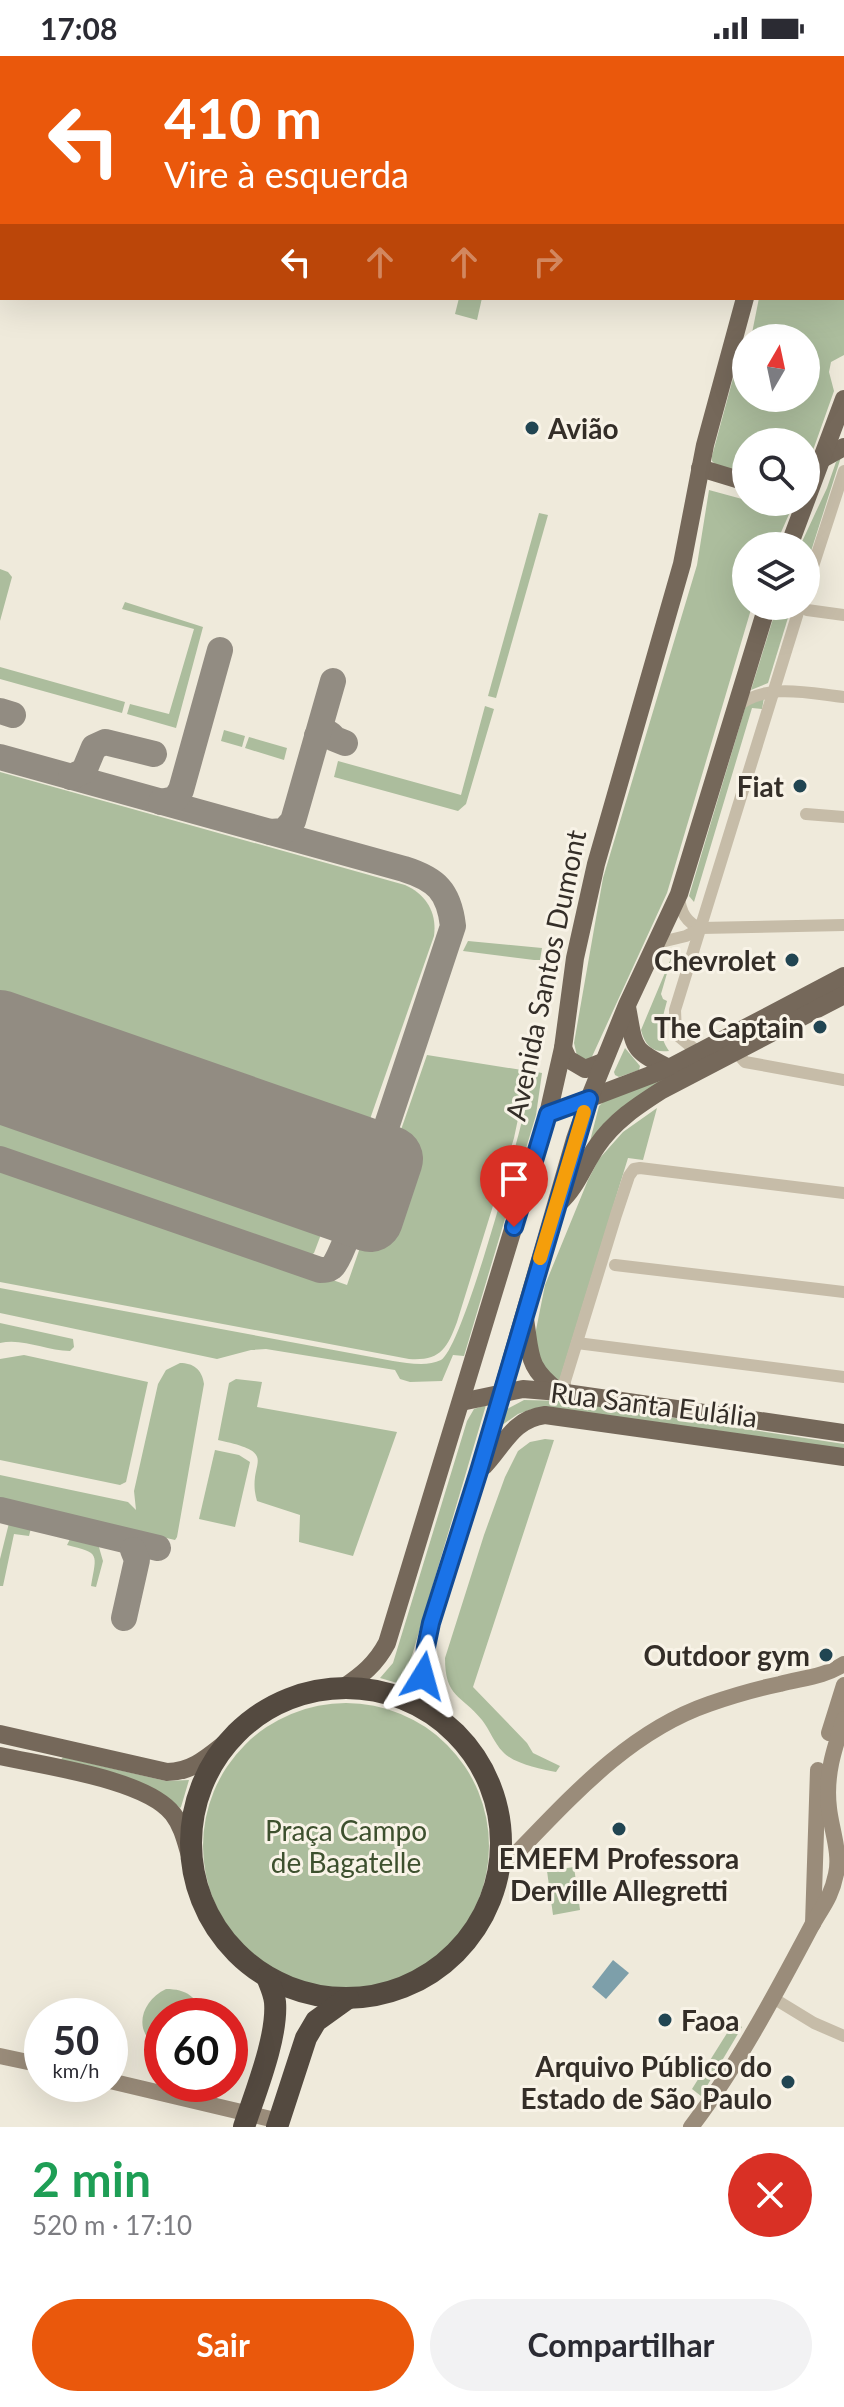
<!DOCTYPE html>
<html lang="pt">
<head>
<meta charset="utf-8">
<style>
  body { margin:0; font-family:Lato,sans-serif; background:#f2f2f3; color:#2b2b33; height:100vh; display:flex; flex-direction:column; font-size:30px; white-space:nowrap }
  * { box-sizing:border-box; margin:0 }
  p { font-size:26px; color:#7c7c81 }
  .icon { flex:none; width:44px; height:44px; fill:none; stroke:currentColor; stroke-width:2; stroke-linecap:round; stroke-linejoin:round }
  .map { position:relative; height:2071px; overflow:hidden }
  .panel { display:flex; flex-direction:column; background:#fff; flex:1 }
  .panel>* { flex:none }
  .banner { position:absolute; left:0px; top:0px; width:844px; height:244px; box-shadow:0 8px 32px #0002; background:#ea580c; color:#fff; overflow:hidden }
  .needle { width:52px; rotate:9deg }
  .fabs { position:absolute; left:732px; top:268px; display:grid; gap:16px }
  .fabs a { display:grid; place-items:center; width:88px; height:88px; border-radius:50%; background:#fff; box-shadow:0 8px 32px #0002; font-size:40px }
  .speed { position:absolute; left:24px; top:1942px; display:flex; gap:16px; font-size:40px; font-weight:700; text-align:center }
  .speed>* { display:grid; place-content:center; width:104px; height:104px; border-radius:50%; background:#fff; box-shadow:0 8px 32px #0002; line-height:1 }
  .speed small { font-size:20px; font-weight:400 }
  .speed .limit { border:12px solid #d22; background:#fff; color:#111 }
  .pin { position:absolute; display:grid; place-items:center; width:68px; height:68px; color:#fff; margin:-82px -34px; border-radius:50% 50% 50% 0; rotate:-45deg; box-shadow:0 0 8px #0007 }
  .pin .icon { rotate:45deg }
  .me { position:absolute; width:88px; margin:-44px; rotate:8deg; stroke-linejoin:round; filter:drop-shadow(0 0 6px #0008) }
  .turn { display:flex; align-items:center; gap:28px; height:168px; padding:0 32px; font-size:36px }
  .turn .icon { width:104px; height:104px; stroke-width:2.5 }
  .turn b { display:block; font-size:56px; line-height:68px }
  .lanes { display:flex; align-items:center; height:76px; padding:0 32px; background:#0003; justify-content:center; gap:40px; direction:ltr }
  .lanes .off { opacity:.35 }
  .round { display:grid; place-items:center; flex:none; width:84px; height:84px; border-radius:42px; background:#f2f2f3 }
  .overview { display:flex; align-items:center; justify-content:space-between; height:136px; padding:0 32px }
  h1 { font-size:48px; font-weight:700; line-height:60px; color:#1e9e55 }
  .action { display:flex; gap:16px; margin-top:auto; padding:16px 32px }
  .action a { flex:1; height:92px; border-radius:48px; background:#ea580c; color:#fff; font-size:32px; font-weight:700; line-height:92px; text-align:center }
  .action a+a { background:#f2f2f3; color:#2b2b33 }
  .status { display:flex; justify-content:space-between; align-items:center; height:56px; padding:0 40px; background:#fff; direction:ltr }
  .status svg { height:22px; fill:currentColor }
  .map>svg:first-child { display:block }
</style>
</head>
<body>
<div class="status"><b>17:08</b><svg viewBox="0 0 49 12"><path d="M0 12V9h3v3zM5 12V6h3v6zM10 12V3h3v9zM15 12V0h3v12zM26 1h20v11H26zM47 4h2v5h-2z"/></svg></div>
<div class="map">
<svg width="844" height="2071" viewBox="0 0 844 2071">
  <rect width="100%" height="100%" fill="#efeadb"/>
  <!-- green -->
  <g fill="#acbd9d">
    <polygon points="844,220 844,299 831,306 829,316 834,335 806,414 806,386 746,386 746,419 715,408 712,405 712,400 735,315 746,302 746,342 806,342 806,282 751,282 759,242 842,242 842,222"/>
    <polygon points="459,242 482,242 477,264 455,258"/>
    <polygon points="841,401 806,511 806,490 800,490 827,432 836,406"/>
    <polygon points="709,434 790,456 775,490 746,490 746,550 752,550 667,837 590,1005 578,1004 574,987 603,822 697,509"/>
    <polygon points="539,457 548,459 496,642 488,640"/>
    <polygon points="0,513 8,516 12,521 0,565"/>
    <polygon points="125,546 203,571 176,672 127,658 130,648 169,658 194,573 122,553"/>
    <polygon points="777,550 791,550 791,552 768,627 751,634"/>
    <polygon points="0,611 125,646 122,657 0,623"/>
    <polygon points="764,642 762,653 752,652 694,846 689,840 746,649"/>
    <polygon points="485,650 494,653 466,748 458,755 334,721 338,705 461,739"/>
    <polygon points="224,674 245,680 242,691 221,685"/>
    <polygon points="249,681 287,692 284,704 245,692"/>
    <path d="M0,716L405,829C427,839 437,857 434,880L362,1086L348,1089L0,967Z"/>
    <polygon points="468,885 542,892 540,904 534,904 463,895"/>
    <path d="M672,900L661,938L663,943L667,945C662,964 657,978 669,995C653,997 645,990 641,974Z"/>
    <polygon points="844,927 589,1089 599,1050 604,1045"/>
    <polygon points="625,992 640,1010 639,1014 619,1021 615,1019 614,1016"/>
    <path d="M427,999L528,1015L514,1082L457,1266C447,1293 440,1305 409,1303L0,1226V1108L347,1229Z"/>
    <path d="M536,1016L542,1017L536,1059L464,1300L453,1299L442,1325L410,1326L400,1323L395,1314L266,1293L251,1294L217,1303L0,1257V1232L393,1305C408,1307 427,1311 441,1304C464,1291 526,1056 533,1019Z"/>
    <polygon points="0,1035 319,1146 327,1152 329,1157 314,1197 305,1203 292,1201 0,1098"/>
    <polygon points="657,1052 643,1104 628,1102 559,1326 543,1316 533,1289 545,1229 588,1124 599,1103 623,1076"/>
    <path d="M0,1267L73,1283L74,1291L70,1295C46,1295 24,1282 0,1287Z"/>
    <polygon points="24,1299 148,1326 126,1426 120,1429 0,1404 0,1303"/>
    <path d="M180,1307C193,1307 202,1313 204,1328L177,1481L175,1484L0,1443V1419L128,1446L136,1454L134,1435L158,1328L166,1314Z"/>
    <path d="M236,1323L262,1326L257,1351L397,1376L353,1500L299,1486L300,1459L257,1445C245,1405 284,1398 218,1384L229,1327Z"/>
    <polygon points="524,1344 564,1345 844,1388 844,1394 532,1353 518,1358 502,1369 507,1353"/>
    <polygon points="486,1349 408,1613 411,1631 380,1622 393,1607 467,1365 474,1353"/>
    <path d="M545,1383L554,1384L473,1631L527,1687L533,1697L560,1710L556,1716C541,1713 514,1708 503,1696C494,1687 490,1674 482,1664C461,1638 445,1642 445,1602L484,1479L505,1421L518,1395L530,1386Z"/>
    <polygon points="215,1394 239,1399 250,1406 235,1471 199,1463"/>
    <polygon points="9,1467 31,1472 29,1480 14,1478 3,1530 0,1530 0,1503"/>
    <path d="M75,1482L98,1488L103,1505L96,1531L91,1530C97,1497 100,1497 67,1489L70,1483Z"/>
    <circle cx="346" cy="1790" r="143"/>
    <path d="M63,1701L166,1725L189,1724L181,1751L180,1752C147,1721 102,1716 60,1705Z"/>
    <polygon points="574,1811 580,1854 553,1859 547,1815"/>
    <path d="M166,1933C186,1933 198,1941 203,1960H162V1992C131,1979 140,1945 166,1933Z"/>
    <polygon points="734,1966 742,1971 701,2040 692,2033"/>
  </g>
  <!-- water -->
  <polygon fill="#7d9faa" points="613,1904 629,1917 606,1943 592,1931"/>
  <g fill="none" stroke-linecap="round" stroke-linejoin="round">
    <!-- taxiway -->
    <g stroke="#928c82" stroke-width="26">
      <polyline points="0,655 13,659"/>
      <polyline points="317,680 321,677 330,678 335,683 345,687"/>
      <path d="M0,701L404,813C436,823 449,835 453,870L377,1099C368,1114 356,1119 339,1116L217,1076"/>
      <polyline points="71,721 84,715 94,691 105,686 154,698"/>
      <polyline points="161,746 175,743 181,734 220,594"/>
      <polyline points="270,776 284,775 293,765 333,625"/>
      <path d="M0,1103L320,1214C325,1214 328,1214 332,1211C340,1204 357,1157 355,1146C352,1132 339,1120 326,1115"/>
      <polyline points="0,1454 158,1492"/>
      <polyline points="124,1562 137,1504 133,1494"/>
    </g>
    <!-- runway -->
    <polyline stroke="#928c82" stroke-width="66" points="0,967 390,1103 370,1163 0,1034"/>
    <!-- street -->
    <g stroke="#c6bca8" stroke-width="12">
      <polyline points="437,2 437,0"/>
      <polyline points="661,2 662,0"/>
      <polyline points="819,2 819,0"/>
      <polyline points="806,532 844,415"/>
      <polyline points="802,550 807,554 844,559"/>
      <path d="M736,651C767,626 807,637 844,641"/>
      <polyline points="806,758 844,761"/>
      <path d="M679,840C680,855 687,868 701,872L844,869"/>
      <polyline points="657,887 686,880 701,872"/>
      <polyline points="699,997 676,978 675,954 800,550"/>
      <polyline points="737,997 745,1006 844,1024"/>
      <polyline points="615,1209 844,1236"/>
      <polyline points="577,1287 844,1321"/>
      <polyline points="565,1337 565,1325 616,1159 629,1120 634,1113 640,1112 844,1137"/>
      <polyline points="773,1942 814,1967 844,1980"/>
    </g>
    <!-- secondary -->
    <g stroke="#9a8c7a" stroke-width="16">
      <polyline points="829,1677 844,1629"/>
      <path d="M499,1815C562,1752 622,1678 709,1648C732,1640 756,1633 780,1628C802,1622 824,1621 844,1608"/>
      <polyline points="813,1868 818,1714"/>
      <polyline points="0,2000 42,2009"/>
      <polyline points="110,2025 279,2065"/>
      <path d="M691,2071C736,2012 775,1939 810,1873C821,1852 831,1843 836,1818C841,1798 831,1772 829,1752C825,1720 834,1693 844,1663"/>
    </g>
    <!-- primary -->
    <g stroke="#75685a" stroke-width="18">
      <polyline points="24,0 32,2"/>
      <polyline points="157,0 165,2"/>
      <polyline points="842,159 844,160"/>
      <polyline points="842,189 844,190"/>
      <polyline points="822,403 844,391"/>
      <polyline points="700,412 746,426"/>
      <polyline points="789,490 844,343"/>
      <path d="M627,951C635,992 630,993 669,1012"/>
      <polyline points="563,992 568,1003 585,1013 603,1006"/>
      <polyline points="548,1058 669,1012 844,920"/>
      <path d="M559,1147C577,1131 583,1110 597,1090C614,1065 637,1050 662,1034L844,939"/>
      <path d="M525,1263C531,1301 527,1311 559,1336"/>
      <polyline points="461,1346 523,1333 559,1336 844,1377"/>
      <path d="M484,1410C504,1389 513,1363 545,1359L844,1401"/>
      <path d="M343,1632C362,1619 376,1608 387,1587L548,1058L563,992L575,902L596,808L682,508L705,389L745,242"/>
      <path d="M433,1658C421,1619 422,1607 431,1567L479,1415L575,1083L589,1043L627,949L679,838L767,550"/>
      <path d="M0,1678L167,1716C192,1716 208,1701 227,1686"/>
      <path d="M0,1700C44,1710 146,1723 173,1758C183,1771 186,1787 191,1803"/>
    </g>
    <!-- highway -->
    <g stroke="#544a40" stroke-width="22">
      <circle cx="346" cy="1787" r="155"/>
      <path d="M244,2071C255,2037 278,1981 275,1946C274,1937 270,1929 267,1921"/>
      <polyline points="277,2071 306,1982 316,1965 348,1942"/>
    </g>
  </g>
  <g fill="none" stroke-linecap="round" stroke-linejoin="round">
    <!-- route casing -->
    <g stroke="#114b97" stroke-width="20">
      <polyline id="route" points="423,1620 426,1591 431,1567 479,1415 589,1043 548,1058 514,1171"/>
    </g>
    <!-- route -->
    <use href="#route" stroke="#1a73e8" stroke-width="14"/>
    <!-- slow -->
    <polyline stroke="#f59e0b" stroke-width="14" points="540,1202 584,1056"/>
  </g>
  <!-- markers -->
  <g fill="#214552" stroke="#f8f3e7" stroke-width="3">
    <circle cx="532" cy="372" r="8"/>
    <circle cx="800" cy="730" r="8"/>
    <circle cx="792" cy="904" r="8"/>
    <circle cx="820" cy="971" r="8"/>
    <circle cx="826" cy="1599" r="8"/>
    <circle cx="619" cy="1773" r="8"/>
    <circle cx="665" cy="1964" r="8"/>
    <circle cx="788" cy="2026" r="8"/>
  </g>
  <g text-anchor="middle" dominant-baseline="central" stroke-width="6" stroke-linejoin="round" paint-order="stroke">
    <!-- poi labels -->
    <g font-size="28" font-weight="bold" fill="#342e28" stroke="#f8f3e7" text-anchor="end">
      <text x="548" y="372" text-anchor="start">Avião</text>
      <text x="784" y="730">Fiat</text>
      <text x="776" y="904">Chevrolet</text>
      <text x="804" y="971">The Captain</text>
      <text x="810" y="1599">Outdoor gym</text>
      <text x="619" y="1802" text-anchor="middle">EMEFM Professora<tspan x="619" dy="32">Derville Allegretti</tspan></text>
      <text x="681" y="1964" text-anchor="start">Faoa</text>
      <text x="772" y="2010">Arquivo Público do<tspan x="772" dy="32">Estado de São Paulo</tspan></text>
    </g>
    <!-- street labels -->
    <g font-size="28" fill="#342e28" stroke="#f8f3e7">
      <text transform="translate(545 919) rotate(-78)">Avenida Santos Dumont</text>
      <text transform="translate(654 1348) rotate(7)">Rua Santa Eulália</text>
    </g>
    <!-- park labels -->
    <g font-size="28" fill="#3d502e" stroke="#f8f3e7">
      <text x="346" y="1774">Praça Campo<tspan x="346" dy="32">de Bagatelle</tspan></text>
    </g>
  </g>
</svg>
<div class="fabs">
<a><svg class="needle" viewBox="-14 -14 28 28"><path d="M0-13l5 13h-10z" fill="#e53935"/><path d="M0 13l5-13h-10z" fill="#7c7c81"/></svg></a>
<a><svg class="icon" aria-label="search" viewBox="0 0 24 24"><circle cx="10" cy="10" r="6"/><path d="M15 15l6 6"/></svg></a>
<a><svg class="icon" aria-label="layers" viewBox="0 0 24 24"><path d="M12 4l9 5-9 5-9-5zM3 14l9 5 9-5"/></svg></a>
</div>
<div class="speed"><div>50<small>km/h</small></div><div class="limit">60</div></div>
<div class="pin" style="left:514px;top:1171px;background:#d93025"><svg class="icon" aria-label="arrive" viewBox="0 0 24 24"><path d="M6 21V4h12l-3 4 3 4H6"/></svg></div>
<svg class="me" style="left:423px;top:1620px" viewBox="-20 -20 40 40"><path d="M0-17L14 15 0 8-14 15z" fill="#1a73e8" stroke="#fff" stroke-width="4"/></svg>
<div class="banner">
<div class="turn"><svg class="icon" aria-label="left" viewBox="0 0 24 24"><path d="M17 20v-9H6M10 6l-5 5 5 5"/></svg><div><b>410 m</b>Vire à esquerda</div></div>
<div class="lanes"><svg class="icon" aria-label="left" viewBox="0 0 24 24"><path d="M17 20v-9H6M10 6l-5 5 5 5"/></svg><svg class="icon off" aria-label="ahead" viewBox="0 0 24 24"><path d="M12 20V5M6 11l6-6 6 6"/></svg><svg class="icon off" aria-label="ahead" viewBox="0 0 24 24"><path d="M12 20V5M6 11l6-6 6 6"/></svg><svg class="icon off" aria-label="right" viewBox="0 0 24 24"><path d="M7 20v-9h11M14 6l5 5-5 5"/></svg></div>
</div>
</div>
<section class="panel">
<div class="overview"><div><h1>2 min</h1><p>520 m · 17:10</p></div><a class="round" style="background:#d93025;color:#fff"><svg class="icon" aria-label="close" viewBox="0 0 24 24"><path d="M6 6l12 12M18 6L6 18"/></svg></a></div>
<div class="action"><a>Sair</a><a>Compartilhar</a></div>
</section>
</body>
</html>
